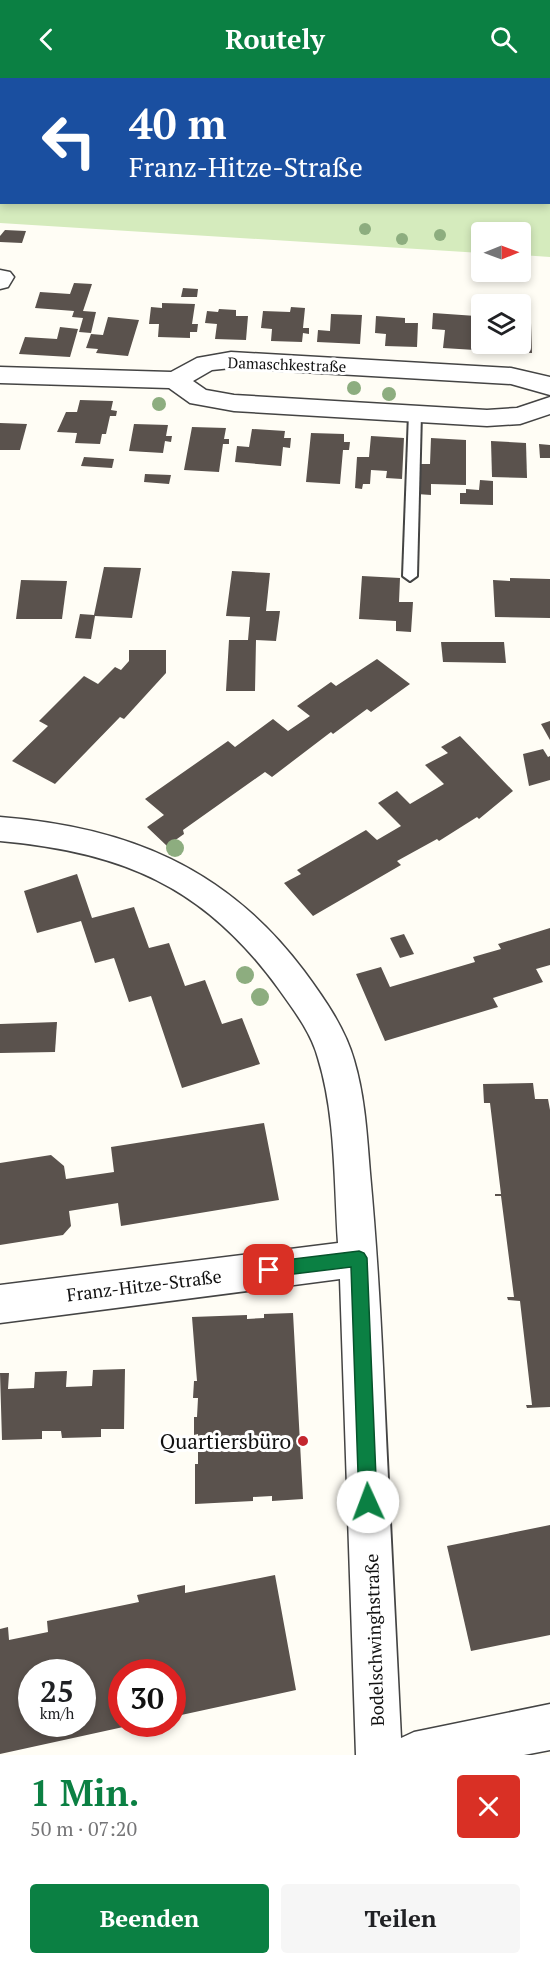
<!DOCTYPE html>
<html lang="de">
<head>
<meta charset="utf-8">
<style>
  body { margin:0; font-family:"PT Serif",serif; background:#f6f6f6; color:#202124; height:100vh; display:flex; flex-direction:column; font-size:22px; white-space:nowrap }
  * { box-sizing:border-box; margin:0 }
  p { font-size:20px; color:#757577 }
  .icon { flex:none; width:33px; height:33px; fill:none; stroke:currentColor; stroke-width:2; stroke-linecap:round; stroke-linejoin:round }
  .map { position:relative; height:1677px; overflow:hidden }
  .sheet { display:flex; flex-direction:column; background:#fff; flex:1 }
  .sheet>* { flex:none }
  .hud { position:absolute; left:0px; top:0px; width:550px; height:126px; box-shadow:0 3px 9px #0003; background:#1a4fa0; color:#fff; overflow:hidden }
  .needle { width:39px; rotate:89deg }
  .controls { position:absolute; left:471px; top:144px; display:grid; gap:12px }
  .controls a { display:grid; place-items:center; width:60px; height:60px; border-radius:6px; background:#fff; box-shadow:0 3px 9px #0003; font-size:30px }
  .speed { position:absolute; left:18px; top:1581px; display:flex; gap:12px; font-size:30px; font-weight:700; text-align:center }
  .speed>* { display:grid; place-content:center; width:78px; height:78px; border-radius:50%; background:#fff; box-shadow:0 3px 9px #0003; line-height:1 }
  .speed small { font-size:15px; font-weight:400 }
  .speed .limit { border:9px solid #d22; background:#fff; color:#111 }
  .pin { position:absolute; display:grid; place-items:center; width:51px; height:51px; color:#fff; margin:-26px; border-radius:12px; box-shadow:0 3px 9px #0006 }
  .me { position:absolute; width:66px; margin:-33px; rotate:358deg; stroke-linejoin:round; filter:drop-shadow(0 0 4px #0008) }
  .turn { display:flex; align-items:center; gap:21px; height:126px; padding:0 30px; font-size:27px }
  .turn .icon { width:78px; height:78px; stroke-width:2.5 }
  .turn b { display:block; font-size:42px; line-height:51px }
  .round { display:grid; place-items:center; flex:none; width:63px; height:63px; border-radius:6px; background:#f6f6f6 }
  .summary { display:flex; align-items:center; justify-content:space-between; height:102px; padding:0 30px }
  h1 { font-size:36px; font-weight:800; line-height:45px; color:#0b8043 }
  .cta { display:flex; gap:12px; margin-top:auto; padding:12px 30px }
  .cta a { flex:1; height:69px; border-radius:6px; background:#0b8043; color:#fff; font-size:24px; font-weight:800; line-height:69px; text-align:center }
  .cta a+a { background:#f6f6f6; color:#202124 }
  header { display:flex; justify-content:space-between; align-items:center; height:78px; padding:0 30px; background:#0b8043; color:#fff; font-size:27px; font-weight:800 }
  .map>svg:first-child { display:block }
</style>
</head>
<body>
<header><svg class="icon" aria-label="back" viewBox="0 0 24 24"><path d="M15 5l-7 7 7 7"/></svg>Routely<svg class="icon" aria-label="search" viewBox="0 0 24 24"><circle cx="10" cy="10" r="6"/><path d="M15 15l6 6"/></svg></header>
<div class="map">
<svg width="550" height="1677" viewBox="0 0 550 1677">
  <rect width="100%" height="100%" fill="#fffdf5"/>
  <!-- green -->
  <g fill="#d5ebbd">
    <polygon points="46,0 550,0 550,45 549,2"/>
    <polygon points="0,35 2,124 549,124 550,86 550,179 521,177 520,154 482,154 481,175 0,145"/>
  </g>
  <!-- building -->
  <g fill="#5a524d" fill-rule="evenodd">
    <polygon points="5,152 26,153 22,165 0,164 0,158"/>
    <polygon points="74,205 92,206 83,233 96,234 91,255 79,254 83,240 72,239 74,233 35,230 40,214 70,216"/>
    <polygon points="183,210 198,211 197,219 181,219"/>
    <polygon points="162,225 195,226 192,246 198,246 197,254 190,254 190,260 158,259 159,246 149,246 151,229 162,230"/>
    <polygon points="291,229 305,230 303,250 309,250 309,256 303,255 302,264 271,263 272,251 261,250 263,233 290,234"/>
    <polygon points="219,231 236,232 236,238 248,238 246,262 215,261 217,246 205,245 207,233 218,234"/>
    <polygon points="433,235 476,238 475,272 443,270 445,252 432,251"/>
    <polygon points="331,236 362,237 360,266 317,264 318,252 330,253"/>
    <polygon points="376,238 405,240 405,245 418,245 417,269 385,268 386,256 375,255"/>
    <polygon points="108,239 139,242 128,278 96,275 98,271 86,270 91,256 103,257"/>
    <polygon points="520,245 531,245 532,275 500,274 500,266 520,266"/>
    <polygon points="60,249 78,251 70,279 19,276 25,259 57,261"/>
    <polygon points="80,322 113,323 111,332 117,333 116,338 110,338 106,356 102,356 100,366 75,365 77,355 57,354 66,334 77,334"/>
    <polygon points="0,345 27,346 20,372 0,372"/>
    <polygon points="134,346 168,347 166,358 172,358 171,364 165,363 163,375 129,373"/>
    <polygon points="192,349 226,350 224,361 229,361 229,366 223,366 219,394 184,392"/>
    <polygon points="252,351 285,353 284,360 291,360 290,370 283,369 281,388 235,384 237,368 249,369"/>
    <polygon points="311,355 344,356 344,364 350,364 349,372 343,372 340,406 306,404"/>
    <polygon points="371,358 404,360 402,401 386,400 387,393 371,392 370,406 363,406 362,411 355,410 357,379 369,379"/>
    <polygon points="431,360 466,362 466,407 431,406 431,417 417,416 418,386 430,386"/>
    <polygon points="491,363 526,365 527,400 492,399"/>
    <polygon points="539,366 550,367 550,380 540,380"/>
    <polygon points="84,379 114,381 112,390 81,388"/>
    <polygon points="145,396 171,397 169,406 144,404"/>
    <polygon points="480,402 493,403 493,427 460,426 460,415 466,415 466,411 479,412"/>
    <polygon points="104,489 141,490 132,540 95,538 91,561 75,560 80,536 94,537"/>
    <polygon points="232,493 270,495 266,533 280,533 276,563 256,562 255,613 226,613 229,562 248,562 250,539 226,538"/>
    <polygon points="362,498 400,500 399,524 413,524 411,554 396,553 396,543 359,541"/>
    <polygon points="510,500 550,501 550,540 495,539 493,502 510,503"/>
    <polygon points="21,502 67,503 62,541 16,541"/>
    <polygon points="441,564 504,564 506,585 443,584"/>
    <polygon points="129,572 166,572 166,595 124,641 120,639 55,706 12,683 48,648 39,643 84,598 98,606 115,589 121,592 129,583"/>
    <polygon points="377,581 410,606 371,634 367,631 333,656 331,654 272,699 265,694 183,752 184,756 167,768 147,749 164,737 145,721 228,663 235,669 273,641 288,653 310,638 297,628 331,604 336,608"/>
    <polygon points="550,643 550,662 541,646"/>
    <polygon points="460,658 513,713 479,741 477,739 439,763 437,761 397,783 401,787 313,838 284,805 301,796 297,792 366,752 377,762 401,748 378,725 397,713 410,726 444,706 425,687 448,675 441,669"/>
    <polygon points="543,671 548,679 550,678 550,702 529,708 523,676"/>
    <polygon points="77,796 92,840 134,829 149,870 169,865 185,908 205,902 222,946 242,940 260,986 182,1010 151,918 129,924 114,880 95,885 81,843 37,855 24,813"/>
    <polygon points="550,850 550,887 536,891 543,904 493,920 498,929 385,963 356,896 381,889 390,909 475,884 473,879 501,871 498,866"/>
    <polygon points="404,856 414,876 400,880 390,860"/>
    <polygon points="57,944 55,974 0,975 0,946"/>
    <polygon points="533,1005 535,1021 548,1021 550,1032 550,1329 527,1330 526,1327 532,1327 520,1223 508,1222 507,1219 514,1219 501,1118 495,1118 495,1116 501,1116 490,1025 484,1025 483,1006"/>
    <polygon points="264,1045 279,1122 121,1148 118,1125 69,1133 71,1148 63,1157 0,1167 0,1085 51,1077 64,1088 66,1101 114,1094 111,1069"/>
    <polygon points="293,1235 303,1421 272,1423 272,1418 253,1419 253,1423 195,1426 195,1386 198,1386 198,1356 194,1357 194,1339 197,1339 198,1320 193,1320 194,1303 197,1303 192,1239 247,1237 247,1241 264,1240 264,1236"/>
    <polygon points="125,1291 124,1351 101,1351 101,1359 62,1360 61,1353 42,1353 42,1361 2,1362 0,1295 9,1295 8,1311 34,1310 35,1294 67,1293 66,1309 92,1308 93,1292"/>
    <polygon points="550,1447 550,1557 471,1573 447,1468"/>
    <path d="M275,1497L296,1612L172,1639V1594H122V1646H137L0,1676V1551L8,1549L9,1562L48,1554L47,1543L139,1524L137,1517L185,1507V1515ZM32,1594H82V1646H32Z"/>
  </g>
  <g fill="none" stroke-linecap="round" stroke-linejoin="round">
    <!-- service casing -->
    <g stroke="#444" stroke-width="4">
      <polygon id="service" points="415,331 421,335 417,498 410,503 403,498 409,335"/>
    </g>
    <!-- minor casing -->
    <g stroke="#444" stroke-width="3">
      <g id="minor">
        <polygon points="0,192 10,194 14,199 8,209 0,211"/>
        <polygon points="231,274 511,290 550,299 550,317 511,306 231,290 212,292 193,303 206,312 234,317 487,332 517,330 550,319 550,336 520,346 487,348 234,333 190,325 169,310 0,305 0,289 171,294 197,280"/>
        <path d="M0,739C127,749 226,789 304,893C324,920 345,950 354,982C365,1019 367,1058 370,1095C376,1160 380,1224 383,1289C388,1412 395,1536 401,1660L414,1654L550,1626V1672L524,1677H356L340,1201L0,1245V1207L338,1165C334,1105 336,1038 318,980C311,954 293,931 278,910C204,808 122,774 0,763Z"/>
      </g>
    </g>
    <!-- secondary casing -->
    <g stroke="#333" stroke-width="3">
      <g id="secondary">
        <rect x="0" y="7" width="2" height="13"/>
        <rect x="549" y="57" width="1" height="12"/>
      </g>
    </g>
    <!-- service -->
    <use href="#service" fill="#fff" fill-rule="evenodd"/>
    <!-- minor -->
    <use href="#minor" fill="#fff" fill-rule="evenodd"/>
    <!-- secondary -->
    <use href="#secondary" fill="#fff6b0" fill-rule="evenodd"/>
  </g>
  <!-- trees -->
  <g fill="#8dad7f">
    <circle cx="365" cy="151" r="6"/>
    <circle cx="440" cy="157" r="6"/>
    <circle cx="402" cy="161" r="6"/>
    <circle cx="354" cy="310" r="7"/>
    <circle cx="389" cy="316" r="7"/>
    <circle cx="159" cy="326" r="7"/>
    <circle cx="175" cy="770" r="9"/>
    <circle cx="245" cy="897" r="9"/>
    <circle cx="260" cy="919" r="9"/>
  </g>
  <!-- route -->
  <polygon fill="#0b8043" stroke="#07532c" stroke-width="1.5" points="359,1173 364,1175 367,1180 377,1424 374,1430 368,1433 362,1430 359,1424 351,1189 269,1199 264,1197 261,1192 264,1186 269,1184"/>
  <!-- markers -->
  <circle fill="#c4262e" stroke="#fff" stroke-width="2" cx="303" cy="1363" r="6"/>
  <g text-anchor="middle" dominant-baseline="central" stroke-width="6" stroke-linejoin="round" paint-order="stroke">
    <!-- far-street labels -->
    <g font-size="15" fill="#111" stroke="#fff">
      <text transform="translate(287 286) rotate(2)">Damaschkestraße</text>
    </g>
    <!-- street labels -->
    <g font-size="18" fill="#111" stroke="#fff">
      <text transform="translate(144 1207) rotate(-7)">Franz-Hitze-Straße</text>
      <text transform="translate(374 1562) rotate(-92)">Bodelschwinghstraße</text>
    </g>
    <!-- near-poi labels -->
    <g font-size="21" fill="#111" stroke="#fff" text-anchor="end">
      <text x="291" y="1363">Quartiersbüro</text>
    </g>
  </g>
</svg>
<div class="controls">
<a><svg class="needle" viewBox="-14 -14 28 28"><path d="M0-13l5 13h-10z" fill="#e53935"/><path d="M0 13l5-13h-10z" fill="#757577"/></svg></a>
<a><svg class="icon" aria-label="layers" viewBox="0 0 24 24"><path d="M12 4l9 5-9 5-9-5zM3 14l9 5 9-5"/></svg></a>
</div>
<div class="speed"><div>25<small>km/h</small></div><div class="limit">30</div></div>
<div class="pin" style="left:269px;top:1192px;background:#d93025"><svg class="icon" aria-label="arrive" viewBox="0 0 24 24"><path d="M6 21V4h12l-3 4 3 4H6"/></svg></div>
<svg class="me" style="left:368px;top:1424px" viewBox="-20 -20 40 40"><circle r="19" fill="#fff"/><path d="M0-13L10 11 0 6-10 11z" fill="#0b8043"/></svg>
<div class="hud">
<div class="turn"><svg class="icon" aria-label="left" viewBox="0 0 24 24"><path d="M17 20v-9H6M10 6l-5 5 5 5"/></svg><div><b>40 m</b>Franz-Hitze-Straße</div></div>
</div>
</div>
<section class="sheet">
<div class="summary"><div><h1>1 Min.</h1><p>50 m · 07:20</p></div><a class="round" style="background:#d93025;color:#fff"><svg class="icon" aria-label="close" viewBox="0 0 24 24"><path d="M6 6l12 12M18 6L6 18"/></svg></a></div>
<div class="cta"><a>Beenden</a><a>Teilen</a></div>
</section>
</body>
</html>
